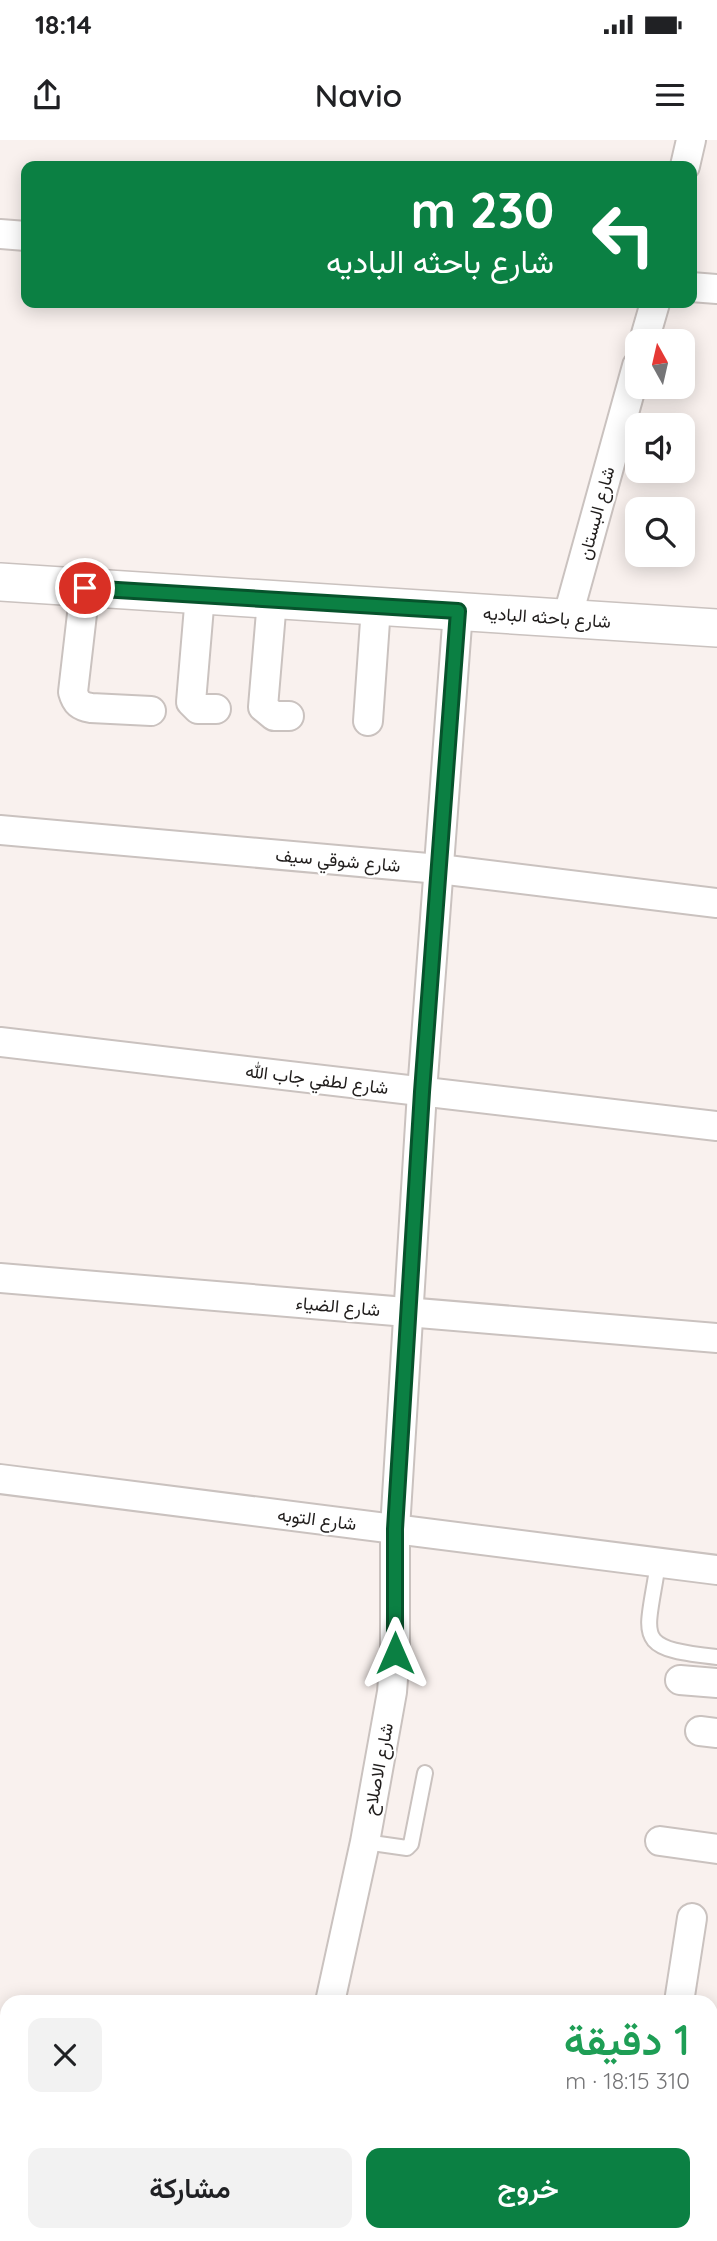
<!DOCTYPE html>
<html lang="ar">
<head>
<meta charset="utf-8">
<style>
  body { margin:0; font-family:Quicksand,Vazirmatn,sans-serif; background:#f2f2f2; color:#202124; direction:rtl; height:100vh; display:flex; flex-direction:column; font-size:26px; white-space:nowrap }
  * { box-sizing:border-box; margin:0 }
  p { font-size:23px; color:#757577 }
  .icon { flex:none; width:38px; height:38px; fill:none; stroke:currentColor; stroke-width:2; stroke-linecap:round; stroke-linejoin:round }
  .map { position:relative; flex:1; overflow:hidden; direction:ltr }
  .drawer { position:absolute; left:0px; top:1855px; width:718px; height:247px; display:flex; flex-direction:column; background:#fff; border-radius:21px 21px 0 0; box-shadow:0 4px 18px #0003; direction:rtl }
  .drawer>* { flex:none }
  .hud { position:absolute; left:21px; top:21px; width:676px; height:147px; border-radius:14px; box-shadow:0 4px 18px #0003; direction:rtl; background:#0b8043; color:#fff; overflow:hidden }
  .needle { width:46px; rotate:352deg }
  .fabs { position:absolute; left:625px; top:189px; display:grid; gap:14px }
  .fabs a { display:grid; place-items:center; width:70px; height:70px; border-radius:14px; background:#fff; box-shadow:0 4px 18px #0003; font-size:35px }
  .pin { position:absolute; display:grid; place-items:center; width:60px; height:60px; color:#fff; margin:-30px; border:4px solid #fff; border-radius:50%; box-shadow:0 2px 7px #0007 }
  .me { position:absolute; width:77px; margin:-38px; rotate:0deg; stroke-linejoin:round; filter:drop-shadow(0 0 5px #0008) }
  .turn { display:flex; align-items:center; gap:24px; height:147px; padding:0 28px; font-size:32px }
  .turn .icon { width:91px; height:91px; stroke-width:2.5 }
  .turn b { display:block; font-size:49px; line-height:60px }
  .round { display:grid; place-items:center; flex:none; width:74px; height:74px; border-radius:14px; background:#f2f2f2 }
  .summary { display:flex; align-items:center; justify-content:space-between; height:119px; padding:0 28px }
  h1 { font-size:42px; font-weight:600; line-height:52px; color:#1e9e55 }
  .cta { display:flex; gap:14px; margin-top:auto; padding:14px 28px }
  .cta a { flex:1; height:80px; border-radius:14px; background:#0b8043; color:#fff; font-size:28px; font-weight:600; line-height:80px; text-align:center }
  .cta a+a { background:#f2f2f2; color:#202124 }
  .status { display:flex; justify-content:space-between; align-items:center; height:49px; padding:0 35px; background:#fff; direction:ltr }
  .status svg { height:19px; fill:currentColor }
  header { display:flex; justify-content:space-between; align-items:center; height:91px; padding:0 28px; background:#fff; font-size:32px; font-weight:600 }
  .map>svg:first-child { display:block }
</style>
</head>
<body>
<div class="status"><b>18:14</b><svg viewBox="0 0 49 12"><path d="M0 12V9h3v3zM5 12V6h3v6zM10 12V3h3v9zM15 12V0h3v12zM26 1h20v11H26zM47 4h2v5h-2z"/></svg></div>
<header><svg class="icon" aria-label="menu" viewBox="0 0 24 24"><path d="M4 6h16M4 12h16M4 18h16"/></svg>Navio<svg class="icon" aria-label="share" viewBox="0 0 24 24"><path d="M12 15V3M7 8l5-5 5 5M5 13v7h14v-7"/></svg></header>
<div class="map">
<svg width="717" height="2101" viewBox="0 0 717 2101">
  <rect width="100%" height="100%" fill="#f9f1ee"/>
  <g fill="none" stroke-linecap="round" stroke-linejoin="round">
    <!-- service casing -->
    <g stroke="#cac2bf" stroke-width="18">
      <g id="service">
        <path d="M658,1423C647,1499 631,1508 717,1517"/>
        <polyline points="365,1702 407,1708 411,1704 425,1633"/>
      </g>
    </g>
    <!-- minor casing -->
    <g stroke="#cac2bf" stroke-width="32">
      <g id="minor">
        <polyline points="685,26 691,0"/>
        <polyline points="0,94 26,96"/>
        <polyline points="691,147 717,149"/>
        <polyline points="644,201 655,163"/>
        <path d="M85,448L73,552C76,563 80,566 91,568L151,571"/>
        <polyline points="200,455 191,562 198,569 216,569"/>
        <polyline points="272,460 263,567 274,576 289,576"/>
        <polyline points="567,479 637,226"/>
        <polyline points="368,581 376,467"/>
        <polyline points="0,690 439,729 717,763"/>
        <polyline points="0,902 717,986"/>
        <polyline points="0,1138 717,1198"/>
        <polyline points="0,1339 717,1430"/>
        <polyline points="680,1540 717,1543"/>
        <polyline points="700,1591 717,1593"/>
        <polyline points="660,1701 717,1709"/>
        <polyline points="330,1862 365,1702 392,1552 395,1513 395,1389 422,952 458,471"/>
        <polyline points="679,1862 692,1778"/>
        <polyline points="710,1894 717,1895"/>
        <polyline points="0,1902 7,1903"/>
        <polyline points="710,2010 717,2011"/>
        <polyline points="0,2084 7,2085"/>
        <polyline points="68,2095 105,2101"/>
        <polyline points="32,2101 33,2095"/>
        <polyline points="285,2101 286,2095"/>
      </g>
    </g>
    <!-- tertiary casing -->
    <g stroke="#cac2bf" stroke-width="40">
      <polyline id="tertiary" points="0,442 717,488"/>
    </g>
    <!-- service -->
    <use href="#service" stroke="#fff" stroke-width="14"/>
    <!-- minor -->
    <use href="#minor" stroke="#fff" stroke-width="28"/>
    <!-- tertiary -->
    <use href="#tertiary" stroke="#fff" stroke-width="37"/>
  </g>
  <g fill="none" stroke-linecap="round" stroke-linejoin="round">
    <!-- route casing -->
    <g stroke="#07532c" stroke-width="18">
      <polyline id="route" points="85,448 458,471 422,952 395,1389 395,1513"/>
    </g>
    <!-- route -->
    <use href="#route" stroke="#0b8043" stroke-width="12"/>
  </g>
  <g text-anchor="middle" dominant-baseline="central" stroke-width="5" stroke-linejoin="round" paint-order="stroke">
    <!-- street labels -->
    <g font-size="18" fill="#201d1c" stroke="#fff">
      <text transform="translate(596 373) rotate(-75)">شارع البستان</text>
      <text transform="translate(547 477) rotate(4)">شارع باحثه الباديه</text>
      <text transform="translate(338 720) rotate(5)">شارع شوقي سيف</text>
      <text transform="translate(317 939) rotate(7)">شارع لطفي جاب الله</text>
      <text transform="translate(338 1166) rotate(5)">شارع الضياء</text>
      <text transform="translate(317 1379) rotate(7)">شارع التوبه</text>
      <text transform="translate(378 1629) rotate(-79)">شارع الاصلاح</text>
    </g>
  </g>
</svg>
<div class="fabs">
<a><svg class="needle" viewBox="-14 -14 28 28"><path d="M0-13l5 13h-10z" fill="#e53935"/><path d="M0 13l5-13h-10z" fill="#757577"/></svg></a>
<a><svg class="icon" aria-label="sound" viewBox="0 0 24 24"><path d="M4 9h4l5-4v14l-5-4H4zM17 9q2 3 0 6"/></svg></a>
<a><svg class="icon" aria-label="search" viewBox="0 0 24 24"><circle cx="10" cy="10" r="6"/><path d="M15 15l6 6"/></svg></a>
</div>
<div class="pin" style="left:85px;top:448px;background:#d93025"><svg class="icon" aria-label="arrive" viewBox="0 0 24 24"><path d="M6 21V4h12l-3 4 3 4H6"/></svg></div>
<svg class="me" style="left:395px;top:1513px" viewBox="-20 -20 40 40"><path d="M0-17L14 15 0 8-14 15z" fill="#0b8043" stroke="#fff" stroke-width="4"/></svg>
<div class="hud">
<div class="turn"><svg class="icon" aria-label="left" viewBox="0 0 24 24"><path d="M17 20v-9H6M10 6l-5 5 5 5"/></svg><div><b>230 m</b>شارع باحثه الباديه</div></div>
</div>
<section class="drawer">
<div class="summary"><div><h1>1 دقيقة</h1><p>310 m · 18:15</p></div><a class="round"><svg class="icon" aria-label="close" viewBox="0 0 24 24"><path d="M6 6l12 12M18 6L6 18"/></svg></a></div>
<div class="cta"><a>خروج</a><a>مشاركة</a></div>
</section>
</div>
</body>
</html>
